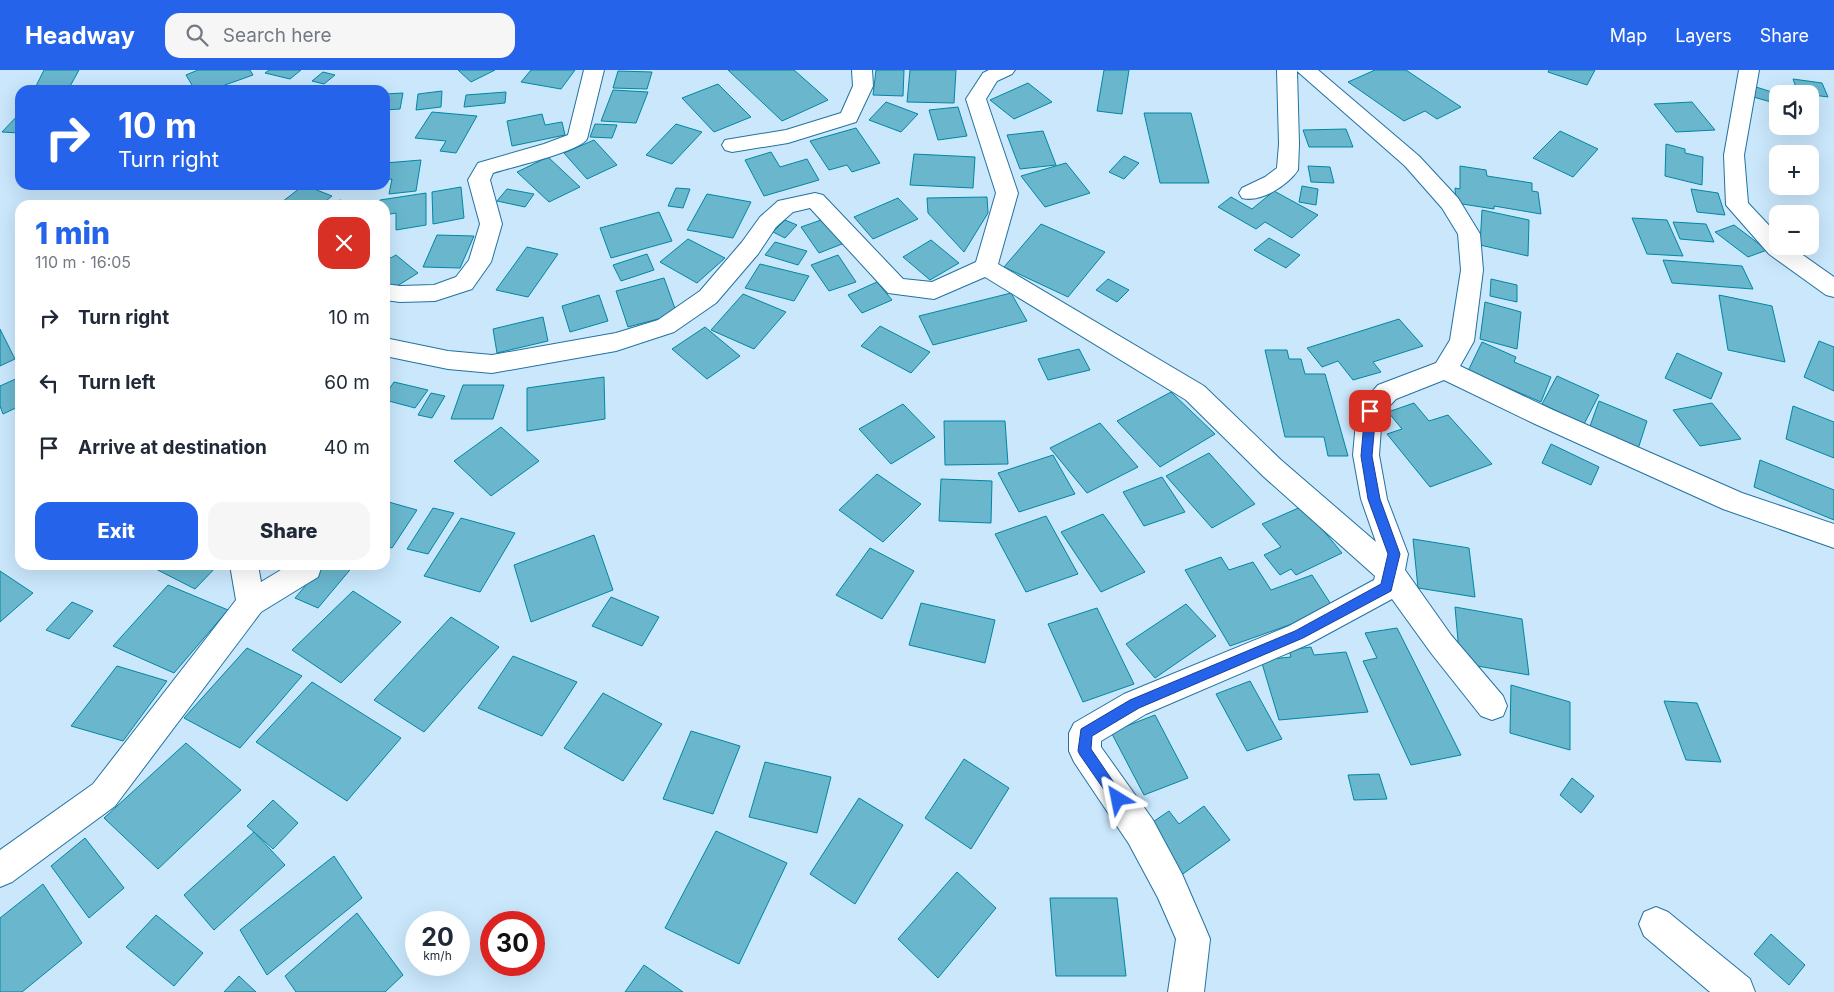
<!DOCTYPE html>
<html lang="en">
<head>
<meta charset="utf-8">
<style>
  body { margin:0; font-family:Inter,sans-serif; background:#f6f6f7; color:#1f2937; height:100vh; display:flex; flex-direction:column; font-size:19px; white-space:nowrap }
  * { box-sizing:border-box; margin:0 }
  p { font-size:16px; color:#747a83 }
  .icon { flex:none; width:28px; height:28px; fill:none; stroke:currentColor; stroke-width:2; stroke-linecap:round; stroke-linejoin:round }
  .map { position:relative; flex:1; overflow:hidden }
  .details { position:absolute; left:15px; top:130px; width:375px; height:370px; display:flex; flex-direction:column; background:#fff; border-radius:15px; box-shadow:0 5px 20px #0002 }
  .details>* { flex:none }
  .top-card { position:absolute; left:15px; top:15px; width:375px; height:105px; border-radius:15px; box-shadow:0 5px 20px #0002; background:#2563eb; color:#fff; overflow:hidden }
  .fabs { position:absolute; left:1769px; top:15px; display:grid; gap:10px }
  .fabs a { display:grid; place-items:center; width:50px; height:50px; border-radius:10px; background:#fff; box-shadow:0 5px 20px #0002; font-size:25px }
  .speed { position:absolute; left:405px; top:841px; display:flex; gap:10px; font-size:25px; font-weight:700; text-align:center }
  .speed>* { display:grid; place-content:center; width:65px; height:65px; border-radius:50%; background:#fff; box-shadow:0 5px 20px #0002; line-height:1 }
  .speed small { font-size:12px; font-weight:400 }
  .speed .limit { border:8px solid #d22; background:#fff; color:#111 }
  .pin { position:absolute; display:grid; place-items:center; width:42px; height:42px; color:#fff; margin:-21px; border-radius:10px; box-shadow:0 2px 8px #0006 }
  .me { position:absolute; width:55px; margin:-28px; rotate:325deg; stroke-linejoin:round; filter:drop-shadow(0 0 4px #0008) }
  .turn { display:flex; align-items:center; gap:18px; height:105px; padding:0 20px; font-size:22px }
  .turn .icon { width:65px; height:65px; stroke-width:2.5 }
  .turn b { display:block; font-size:35px; line-height:42px }
  .round { display:grid; place-items:center; flex:none; width:52px; height:52px; border-radius:15px; background:#f6f6f7 }
  .head { display:flex; align-items:center; justify-content:space-between; height:85px; padding:0 20px }
  h1 { font-size:30px; font-weight:800; line-height:38px; color:#2563eb }
  .button { display:flex; gap:10px; margin-top:auto; padding:10px 20px }
  .button a { flex:1; height:58px; border-radius:15px; background:#2563eb; color:#fff; font-size:20px; font-weight:800; line-height:58px; text-align:center }
  .button a+a { background:#f6f6f7; color:#1f2937 }
  ul { padding:0; list-style:none }
  li { display:flex; align-items:center; gap:15px; height:65px; padding:0 20px }
  li div { flex:1 }
  li b { display:block; font-size:19px }
  li em { font-style:normal }
  header { display:flex; align-items:center; gap:30px; box-sizing:border-box; height:70px; padding:0 25px; background:#2563eb; color:#fff }
  header strong { font-size:24px }
  nav { display:flex; gap:28px; margin-inline-start:auto; font-size:18px }
  .search { width:350px; height:45px; background:#f6f6f7; display:flex; align-items:center; gap:12px; box-sizing:border-box; padding:0 18px; border-radius:15px; color:#747a83; font-size:19px }
  .map>svg:first-child { display:block }
</style>
</head>
<body>
<header>
<strong>Headway</strong>
<div class="search"><svg class="icon" aria-label="search" viewBox="0 0 24 24"><circle cx="10" cy="10" r="6"/><path d="M15 15l6 6"/></svg>Search here</div>
<nav><a>Map</a><a>Layers</a><a>Share</a></nav>
</header>
<div class="map">
<svg width="1834" height="922" viewBox="0 0 1834 922">
  <rect width="100%" height="100%" fill="#cae7fc"/>
  <!-- building -->
  <g fill="#69b6cd" stroke="#0087a3">
    <polygon points="44,0 79,0 68,20 34,20"/>
    <polygon points="198,0 250,0 253,5 211,20 195,20 186,5"/>
    <polygon points="269,0 301,0 290,9 265,3"/>
    <polygon points="458,0 495,0 471,12"/>
    <polygon points="531,0 575,0 561,19 521,12"/>
    <polygon points="728,0 794,0 828,30 782,51"/>
    <polygon points="876,0 904,0 903,26 873,25"/>
    <polygon points="910,0 956,0 954,33 907,32"/>
    <polygon points="1104,0 1129,0 1122,44 1097,41"/>
    <polygon points="1375,0 1406,0 1461,37 1437,49 1425,41 1404,51 1348,12"/>
    <polygon points="1549,0 1595,0 1587,15 1548,2"/>
    <polygon points="618,1 652,2 647,19 613,18"/>
    <polygon points="323,2 335,5 324,14 312,11"/>
    <polygon points="1793,9 1822,13 1828,27 1798,23"/>
    <polygon points="1028,13 1052,32 1014,49 990,30"/>
    <polygon points="718,14 751,47 714,62 682,28"/>
    <polygon points="1753,16 1778,24 1778,34 1750,26"/>
    <polygon points="613,20 648,22 636,53 601,51"/>
    <polygon points="442,21 441,37 416,40 418,24"/>
    <polygon points="506,22 505,33 464,37 466,25"/>
    <polygon points="403,23 400,39 385,40 385,24"/>
    <polygon points="886,32 918,44 901,62 869,50"/>
    <polygon points="1692,32 1715,60 1676,62 1654,34"/>
    <polygon points="958,37 967,66 938,70 929,40"/>
    <polygon points="432,42 477,46 456,83 440,81 446,71 415,68"/>
    <polygon points="20,43 20,63 2,62"/>
    <polygon points="1144,43 1191,43 1209,113 1160,113"/>
    <polygon points="542,44 545,55 562,52 565,65 512,76 507,51"/>
    <polygon points="595,54 617,55 612,68 590,67"/>
    <polygon points="676,54 702,62 672,94 646,85"/>
    <polygon points="856,58 880,93 852,102 847,95 829,100 810,71"/>
    <polygon points="1346,59 1353,77 1309,77 1303,60"/>
    <polygon points="1043,61 1056,95 1020,99 1007,65"/>
    <polygon points="1560,61 1598,79 1573,107 1533,88"/>
    <polygon points="594,70 617,95 587,109 564,83"/>
    <polygon points="1666,74 1685,79 1685,83 1703,87 1702,115 1665,106"/>
    <polygon points="771,82 780,97 807,89 819,110 764,126 745,90"/>
    <polygon points="914,84 975,87 973,118 910,115"/>
    <polygon points="1124,86 1139,93 1124,109 1109,102"/>
    <polygon points="548,87 580,117 549,132 517,102"/>
    <polygon points="421,90 416,121 389,124 392,109 385,110 385,93"/>
    <polygon points="1066,93 1090,123 1045,137 1021,106"/>
    <polygon points="1308,96 1330,97 1334,113 1311,112"/>
    <polygon points="1460,96 1486,100 1487,106 1532,113 1532,121 1538,122 1541,144 1494,136 1494,139 1456,133 1455,118 1460,119"/>
    <polygon points="304,115 332,126 321,135 278,135"/>
    <polygon points="1302,116 1318,119 1316,135 1299,132"/>
    <polygon points="461,117 464,148 433,154 432,122"/>
    <polygon points="676,118 690,119 683,138 668,136"/>
    <polygon points="507,119 534,124 525,137 497,131"/>
    <polygon points="1691,119 1718,123 1725,145 1697,142"/>
    <polygon points="1274,121 1318,145 1292,168 1265,152 1256,159 1218,137 1231,127 1252,139"/>
    <polygon points="426,123 426,155 396,160 396,143 385,145 385,135 380,135 380,130"/>
    <polygon points="707,124 751,132 733,168 687,160"/>
    <polygon points="987,127 988,143 964,182 928,143 927,128"/>
    <polygon points="898,128 918,149 873,169 854,147"/>
    <polygon points="340,130 356,135 334,135"/>
    <polygon points="1482,140 1529,150 1528,186 1480,175"/>
    <polygon points="659,142 672,171 611,188 600,158"/>
    <polygon points="1632,148 1667,150 1683,186 1647,184"/>
    <polygon points="824,149 842,174 819,183 801,157"/>
    <polygon points="785,150 797,155 785,168 773,162"/>
    <polygon points="1673,152 1706,154 1714,172 1680,169"/>
    <polygon points="1041,154 1105,182 1068,227 1004,197"/>
    <polygon points="1734,155 1767,180 1748,187 1715,162"/>
    <polygon points="437,165 474,166 460,198 423,197"/>
    <polygon points="1269,168 1300,185 1286,198 1254,180"/>
    <polygon points="688,169 725,188 697,213 660,192"/>
    <polygon points="931,170 959,193 930,210 903,187"/>
    <polygon points="775,172 807,181 798,195 765,185"/>
    <polygon points="527,177 558,184 528,227 496,220"/>
    <polygon points="647,184 654,200 621,211 613,195"/>
    <polygon points="396,185 418,203 394,218 385,211 385,191"/>
    <polygon points="838,185 856,212 829,221 811,195"/>
    <polygon points="1663,190 1742,196 1753,219 1672,213"/>
    <polygon points="760,194 809,206 794,231 745,218"/>
    <polygon points="664,208 677,244 628,257 616,221"/>
    <polygon points="1108,209 1129,220 1117,232 1096,220"/>
    <polygon points="1491,209 1517,215 1517,232 1490,226"/>
    <polygon points="877,212 892,230 862,243 848,225"/>
    <polygon points="1011,223 1027,251 933,275 919,246"/>
    <polygon points="743,224 786,242 754,279 711,260"/>
    <polygon points="599,225 608,251 570,262 562,236"/>
    <polygon points="1719,225 1772,236 1785,292 1728,280"/>
    <polygon points="1485,232 1521,242 1517,279 1480,269"/>
    <polygon points="543,247 548,271 497,283 493,259"/>
    <polygon points="1399,249 1423,276 1373,292 1381,302 1353,310 1338,291 1322,297 1307,278"/>
    <polygon points="880,256 930,282 911,303 861,276"/>
    <polygon points="705,257 740,286 707,309 672,279"/>
    <polygon points="0,259 15,289 0,296"/>
    <polygon points="1819,271 1834,277 1834,321 1804,307"/>
    <polygon points="1482,272 1516,287 1514,292 1551,307 1541,332 1468,301"/>
    <polygon points="1079,279 1090,300 1048,310 1038,289"/>
    <polygon points="1265,280 1287,280 1289,289 1301,289 1305,304 1325,304 1348,386 1328,386 1324,367 1285,367"/>
    <polygon points="1677,283 1722,303 1711,329 1665,308"/>
    <polygon points="1557,306 1599,325 1584,354 1542,334"/>
    <polygon points="20,307 20,336 3,344 0,336 0,316"/>
    <polygon points="604,307 605,349 527,361 527,318"/>
    <polygon points="394,312 428,320 415,338 385,330 385,325"/>
    <polygon points="463,315 504,315 493,349 451,349"/>
    <polygon points="1171,322 1215,364 1160,397 1117,351"/>
    <polygon points="431,323 445,326 432,348 418,345"/>
    <polygon points="1599,331 1647,351 1638,379 1589,359"/>
    <polygon points="1414,333 1429,351 1448,345 1492,394 1430,417 1387,364 1402,359 1388,342"/>
    <polygon points="1712,333 1741,369 1700,376 1673,340"/>
    <polygon points="903,334 935,367 891,394 859,359"/>
    <polygon points="1793,336 1834,352 1834,388 1786,369"/>
    <polygon points="944,351 1005,351 1008,394 945,395"/>
    <polygon points="1100,353 1138,397 1087,423 1050,378"/>
    <polygon points="501,357 539,391 491,426 454,391"/>
    <polygon points="1551,374 1599,397 1591,415 1542,393"/>
    <polygon points="1209,383 1255,434 1212,458 1166,406"/>
    <polygon points="1053,385 1075,424 1019,442 998,403"/>
    <polygon points="1760,390 1834,420 1834,450 1754,417"/>
    <polygon points="877,404 921,434 883,472 839,440"/>
    <polygon points="1162,407 1185,442 1144,456 1123,422"/>
    <polygon points="941,409 992,411 991,453 939,451"/>
    <polygon points="385,431 417,440 392,478 385,476"/>
    <polygon points="1303,436 1342,483 1296,505 1291,499 1280,505 1264,485 1281,477 1262,454"/>
    <polygon points="433,438 454,443 428,484 407,479"/>
    <polygon points="1103,444 1145,502 1101,522 1061,462"/>
    <polygon points="1046,446 1078,504 1026,522 995,464"/>
    <polygon points="461,448 515,463 480,522 424,506"/>
    <polygon points="594,465 613,520 531,552 514,495"/>
    <polygon points="1413,469 1469,478 1475,527 1418,518"/>
    <polygon points="870,478 914,501 882,549 836,525"/>
    <polygon points="1221,487 1229,500 1253,492 1271,520 1312,505 1334,539 1230,576 1185,500"/>
    <polygon points="148,495 218,495 195,519"/>
    <polygon points="323,495 354,495 318,538 295,528"/>
    <polygon points="0,501 33,523 0,552"/>
    <polygon points="168,515 228,540 174,603 113,576"/>
    <polygon points="353,521 401,552 341,613 292,580"/>
    <polygon points="611,527 659,547 642,576 592,556"/>
    <polygon points="72,532 93,541 69,569 46,560"/>
    <polygon points="921,533 995,550 985,593 909,575"/>
    <polygon points="1186,534 1216,566 1155,608 1126,574"/>
    <polygon points="1455,537 1522,549 1529,605 1460,593"/>
    <polygon points="1097,538 1134,614 1083,632 1048,554"/>
    <polygon points="451,547 499,577 424,662 374,630"/>
    <polygon points="1397,558 1461,685 1411,695 1363,591 1377,588 1365,563"/>
    <polygon points="1311,577 1314,585 1346,582 1368,642 1279,650 1261,590 1291,587 1289,580"/>
    <polygon points="247,578 302,606 240,678 184,648"/>
    <polygon points="513,586 577,612 542,666 478,638"/>
    <polygon points="117,596 167,611 123,671 71,656"/>
    <polygon points="1250,611 1282,669 1247,681 1216,624"/>
    <polygon points="312,612 401,668 347,731 256,672"/>
    <polygon points="1511,615 1570,632 1570,680 1510,663"/>
    <polygon points="603,623 662,654 623,711 564,678"/>
    <polygon points="1664,631 1697,633 1721,692 1686,690"/>
    <polygon points="1155,645 1188,708 1144,725 1111,662"/>
    <polygon points="691,661 740,676 713,744 663,729"/>
    <polygon points="186,673 241,720 158,799 104,748"/>
    <polygon points="964,689 1009,718 971,779 925,748"/>
    <polygon points="765,692 831,707 817,763 749,747"/>
    <polygon points="1379,704 1387,729 1354,730 1348,705"/>
    <polygon points="1572,708 1594,726 1581,743 1560,725"/>
    <polygon points="859,728 903,755 855,834 810,804"/>
    <polygon points="273,730 298,753 273,779 247,756"/>
    <polygon points="1204,736 1230,770 1180,806 1144,758 1169,741 1179,754"/>
    <polygon points="716,761 787,793 739,894 665,858"/>
    <polygon points="254,762 285,795 214,860 184,825"/>
    <polygon points="85,768 124,818 89,848 51,796"/>
    <polygon points="334,786 362,828 267,905 240,860"/>
    <polygon points="957,802 996,838 938,908 898,869"/>
    <polygon points="43,814 82,873 22,922 0,922 0,848"/>
    <polygon points="1050,828 1117,828 1126,906 1056,906"/>
    <polygon points="357,843 403,905 385,922 296,922 285,906"/>
    <polygon points="156,845 203,883 174,916 126,877"/>
    <polygon points="1771,864 1805,895 1789,915 1754,884"/>
    <polygon points="644,895 683,922 625,922"/>
    <polygon points="239,906 256,922 224,922"/>
  </g>
  <g fill="none" stroke-linecap="round" stroke-linejoin="round">
    <!-- minor casing -->
    <g stroke="#2272a1" stroke-width="2">
      <g id="minor">
        <path d="M584,0H604L587,69C579,82 511,97 493,103L490,110L502,154L491,192L472,219L435,231L400,232L385,230V214L400,216L434,215L456,207L469,190L480,154L468,110L478,93L544,74L568,65Z"/>
        <polygon points="852,0 872,0 873,16 856,52 788,73 732,82 725,80 722,75 725,70 786,60 841,43 853,16"/>
        <path d="M989,0H1015L1012,4L997,11L986,29L1018,123L998,194L1204,316L1281,390L1376,472L1361,429L1353,385L1357,341L1361,334L1378,315L1436,293L1450,270L1461,200L1458,164L1442,138L1405,96L1297,1L1299,74L1298,100C1288,115 1261,133 1242,128L1239,123L1242,118L1265,107L1277,98L1279,74L1277,0H1318L1419,86L1458,128L1480,164L1483,200L1474,271L1460,296L1553,340L1742,423L1834,454V478L1723,439L1535,354L1444,310L1396,329L1382,344L1379,385L1387,429L1408,484L1405,500L1451,565L1503,626L1507,636L1503,646L1492,650L1481,646L1431,583L1392,529L1309,574L1146,644L1101,671V677L1153,750L1182,804L1205,857L1210,869L1204,922H1168L1176,869L1158,828L1129,774L1074,692L1069,681V663L1074,653L1124,624L1289,556L1374,510L1375,506L1263,406L1186,330L985,207L934,229L888,223L810,138L793,142L776,157L758,184L716,233L674,262L616,281L492,303L448,299L385,286V268L448,281L492,285L616,263L658,250L700,221L742,172L760,147L778,131L815,123L823,125L903,209L932,212L976,192L996,123L966,29L983,3Z"/>
        <polygon points="1739,0 1759,0 1744,85 1748,133 1778,165 1778,176 1790,176 1834,207 1834,227 1826,225 1769,184 1726,135 1724,85"/>
        <polygon points="230,495 258,495 261,512 289,495 322,495 318,507 261,542 115,736 12,812 0,817 0,780 93,714 236,530"/>
        <polygon points="1656,837 1668,842 1750,909 1755,922 1710,922 1644,866 1639,854 1644,842"/>
      </g>
    </g>
    <!-- minor -->
    <use href="#minor" fill="#fff" fill-rule="evenodd"/>
  </g>
  <!-- route -->
  <polygon fill="#2563eb" stroke="#184099" points="1370,337 1376,341 1372,386 1380,429 1400,484 1391,521 1303,568 1139,638 1092,666 1091,679 1125,729 1123,734 1118,736 1114,734 1080,685 1078,681 1081,659 1130,630 1295,561 1381,514 1388,484 1368,429 1361,386 1365,341"/>
</svg>
<div class="fabs">
<a><svg class="icon" aria-label="sound" viewBox="0 0 24 24"><path d="M4 9h4l5-4v14l-5-4H4zM17 9q2 3 0 6"/></svg></a>
<a>+</a>
<a>−</a>
</div>
<div class="speed"><div>20<small>km/h</small></div><div class="limit">30</div></div>
<div class="pin" style="left:1370px;top:341px;background:#d93025"><svg class="icon" aria-label="arrive" viewBox="0 0 24 24"><path d="M6 21V4h12l-3 4 3 4H6"/></svg></div>
<svg class="me" style="left:1118px;top:729px" viewBox="-20 -20 40 40"><path d="M0-17L14 15 0 8-14 15z" fill="#2563eb" stroke="#fff" stroke-width="4"/></svg>
<div class="top-card">
<div class="turn"><svg class="icon" aria-label="right" viewBox="0 0 24 24"><path d="M7 20v-9h11M14 6l5 5-5 5"/></svg><div><b>10 m</b>Turn right</div></div>
</div>
<section class="details">
<div class="head"><div><h1>1 min</h1><p>110 m · 16:05</p></div><a class="round" style="background:#d93025;color:#fff"><svg class="icon" aria-label="close" viewBox="0 0 24 24"><path d="M6 6l12 12M18 6L6 18"/></svg></a></div>
<ul>
<li><svg class="icon" aria-label="right" viewBox="0 0 24 24"><path d="M7 20v-9h11M14 6l5 5-5 5"/></svg><div><b>Turn right</b></div><em>10 m</em></li>
<li><svg class="icon" aria-label="left" viewBox="0 0 24 24"><path d="M17 20v-9H6M10 6l-5 5 5 5"/></svg><div><b>Turn left</b></div><em>60 m</em></li>
<li><svg class="icon" aria-label="arrive" viewBox="0 0 24 24"><path d="M6 21V4h12l-3 4 3 4H6"/></svg><div><b>Arrive at destination</b></div><em>40 m</em></li>
</ul>
<div class="button"><a>Exit</a><a>Share</a></div>
</section>
</div>
</body>
</html>
